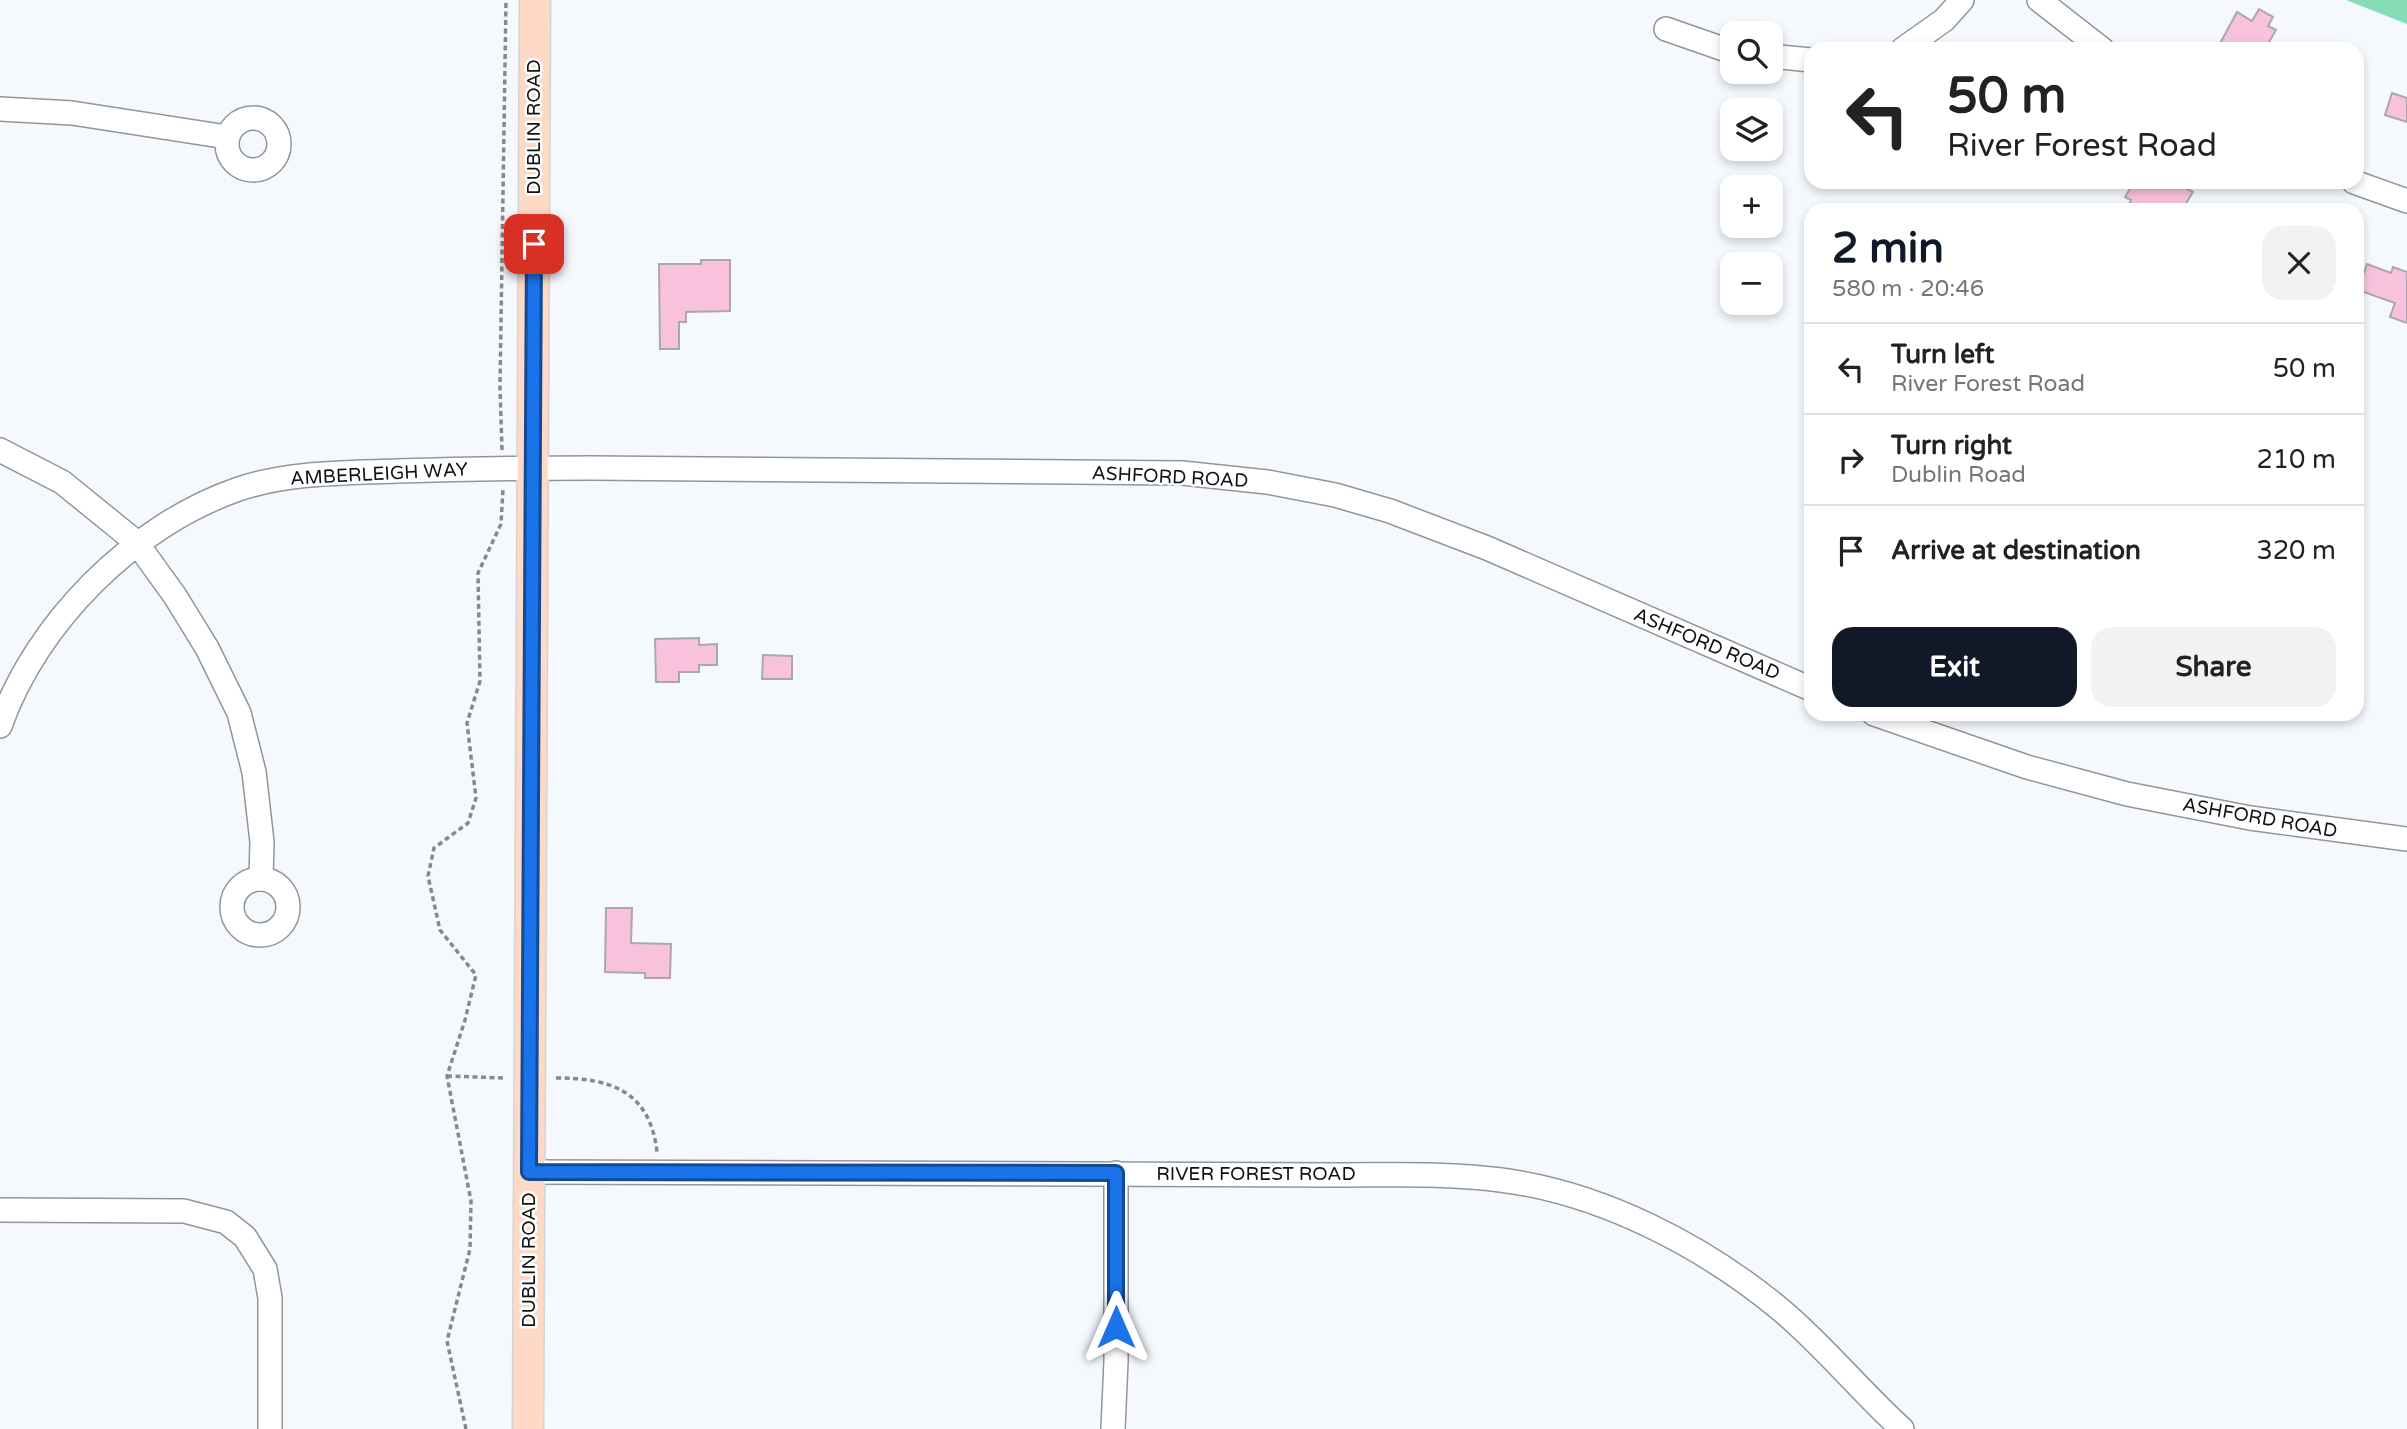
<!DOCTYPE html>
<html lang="en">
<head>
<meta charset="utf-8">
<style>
  body { margin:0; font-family:"Varela Round",sans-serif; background:#f2f2f2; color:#222; height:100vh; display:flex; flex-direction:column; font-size:26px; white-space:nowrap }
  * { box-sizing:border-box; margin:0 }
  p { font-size:23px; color:#767676 }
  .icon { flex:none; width:38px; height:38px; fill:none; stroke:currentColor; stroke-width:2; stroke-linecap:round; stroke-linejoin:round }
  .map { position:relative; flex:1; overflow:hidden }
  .details { position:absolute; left:1804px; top:203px; width:560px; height:518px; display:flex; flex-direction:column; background:#fff; border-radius:21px; box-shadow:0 4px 10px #0003 }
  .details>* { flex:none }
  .banner { position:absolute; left:1804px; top:42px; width:560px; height:147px; border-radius:21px; box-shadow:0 4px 10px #0003; background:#fff; color:#222; overflow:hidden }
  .buttons { position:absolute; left:1720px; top:21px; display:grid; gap:14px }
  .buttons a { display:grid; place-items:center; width:63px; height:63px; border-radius:14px; background:#fff; box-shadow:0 4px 10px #0003; font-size:35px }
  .pin { position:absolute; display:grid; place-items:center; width:60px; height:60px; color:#fff; margin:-30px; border-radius:14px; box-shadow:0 4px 10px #0006 }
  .me { position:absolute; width:77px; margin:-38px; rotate:0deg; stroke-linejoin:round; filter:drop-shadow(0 0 5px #0008) }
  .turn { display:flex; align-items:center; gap:24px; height:147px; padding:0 28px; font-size:32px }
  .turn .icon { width:91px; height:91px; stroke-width:2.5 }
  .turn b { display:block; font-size:49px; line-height:60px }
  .round { display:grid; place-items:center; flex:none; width:74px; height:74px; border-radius:21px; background:#f2f2f2 }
  .summary { display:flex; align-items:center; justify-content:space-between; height:119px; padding:0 28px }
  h1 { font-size:42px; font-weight:800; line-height:52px; color:#111827 }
  .action { display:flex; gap:14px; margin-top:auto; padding:14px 28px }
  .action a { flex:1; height:80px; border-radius:21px; background:#111827; color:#fff; font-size:28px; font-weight:800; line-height:80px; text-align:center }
  .action a+a { background:#f2f2f2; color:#222 }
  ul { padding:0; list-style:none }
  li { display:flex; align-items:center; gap:21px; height:91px; padding:0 28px; border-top:2px solid #e0e0e0 }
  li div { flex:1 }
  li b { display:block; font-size:26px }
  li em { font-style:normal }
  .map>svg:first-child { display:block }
</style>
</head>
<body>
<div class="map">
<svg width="2407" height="1429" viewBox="0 0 2407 1429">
  <rect width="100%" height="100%" fill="#f5f9fe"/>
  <!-- green -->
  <polygon fill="#86dcb7" points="2346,0 2407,0 2407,24"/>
  <!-- building -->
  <g fill="#f8c2dd" stroke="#aca7a9" stroke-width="2">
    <polygon points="2259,9 2273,17 2268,26 2276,30 2265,49 2217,49 2237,12 2252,21"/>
    <polygon points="2392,93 2407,98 2407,122 2385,115"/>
    <polygon points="2134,182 2191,182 2187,189 2193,192 2182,210 2126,210 2131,200 2125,197"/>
    <polygon points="701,260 730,260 730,311 686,312 686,322 679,322 679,349 660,349 659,264 701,264"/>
    <polygon points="2367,264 2391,273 2393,267 2407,272 2407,323 2390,317 2395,303 2358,290"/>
    <polygon points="699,638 699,645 717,644 717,665 699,665 699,672 679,672 679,682 656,682 655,639"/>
    <polygon points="763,655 792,656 792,679 762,679"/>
    <polygon points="606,908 632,908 631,943 671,944 670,978 645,978 645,973 605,972"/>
  </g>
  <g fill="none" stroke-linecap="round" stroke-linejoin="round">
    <!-- minor casing -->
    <g stroke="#929599" stroke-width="26">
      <g id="minor">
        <polyline points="2039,0 2102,49"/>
        <polyline points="1666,29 1732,52"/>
        <polyline points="1903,49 1944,20 1962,0"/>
        <polyline points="1771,56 1811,60"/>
        <polyline points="0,109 72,113 227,137"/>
        <circle cx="253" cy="144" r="26"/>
        <polyline points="2354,182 2407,201"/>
        <polyline points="0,450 62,482 136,542 175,596 207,648 239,713 254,772 262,842 261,879"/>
        <polyline points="1874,714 2027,767 2127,794 2250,818 2407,839"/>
        <path d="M0,726C36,623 133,526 236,490C286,472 344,473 397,471C462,469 526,468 591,468C788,470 985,471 1182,473L1267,482L1335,495L1390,511L1487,548L1811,689"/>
        <circle cx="260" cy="907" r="28"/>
        <path d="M529,1172L1342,1175C1395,1175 1449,1173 1501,1180C1602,1193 1704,1246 1781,1310C1824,1346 1860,1391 1902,1429"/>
        <polyline points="0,1210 184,1211 226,1222 245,1237 265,1269 270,1298 270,1429"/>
        <polyline points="1113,1429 1116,1361 1116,1173"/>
      </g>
    </g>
    <!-- major casing -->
    <g stroke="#d4d4d4" stroke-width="33">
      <polyline id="major" points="528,1429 535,0"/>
    </g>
    <!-- path -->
    <g stroke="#86898c" stroke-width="3.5" stroke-dasharray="5 3.5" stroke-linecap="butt">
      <polyline points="502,450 500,387 506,0"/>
      <polyline points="447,1076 505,1078"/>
      <path d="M556,1078C611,1078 650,1091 657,1152"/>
      <polyline points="466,1429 447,1341 470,1249 471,1201 447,1076 465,1020 476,975 440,930 428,876 434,848 468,823 476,798 467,723 480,681 478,573 501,524 503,489"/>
    </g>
    <!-- minor -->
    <use href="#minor" stroke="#fff" stroke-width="23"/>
    <!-- major -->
    <use href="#major" stroke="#fed9c6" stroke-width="30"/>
  </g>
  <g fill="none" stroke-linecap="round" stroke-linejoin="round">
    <!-- route casing -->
    <g stroke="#114b97" stroke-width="18">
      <polyline id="route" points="534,244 529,1172 1116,1173 1116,1327"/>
    </g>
    <!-- route -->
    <use href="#route" stroke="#1a73e8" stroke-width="12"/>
  </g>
  <g text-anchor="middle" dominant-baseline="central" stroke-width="5" stroke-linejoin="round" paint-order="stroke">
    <!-- street labels -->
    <g font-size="19" fill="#0f1112" stroke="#fff">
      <text transform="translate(534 127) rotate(-90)">DUBLIN ROAD</text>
      <text transform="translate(379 474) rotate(-3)">AMBERLEIGH WAY</text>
      <text transform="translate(1170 477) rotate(3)">ASHFORD ROAD</text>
      <text transform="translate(1707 644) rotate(23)">ASHFORD ROAD</text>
      <text transform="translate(2260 818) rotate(10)">ASHFORD ROAD</text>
      <text x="1256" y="1174">RIVER FOREST ROAD</text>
      <text transform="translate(529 1260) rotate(-90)">DUBLIN ROAD</text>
    </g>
  </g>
</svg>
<div class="buttons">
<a><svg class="icon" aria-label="search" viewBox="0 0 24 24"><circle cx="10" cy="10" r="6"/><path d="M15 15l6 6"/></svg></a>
<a><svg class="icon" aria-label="layers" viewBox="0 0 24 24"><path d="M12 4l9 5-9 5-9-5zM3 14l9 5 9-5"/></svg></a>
<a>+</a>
<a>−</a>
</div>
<div class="pin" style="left:534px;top:244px;background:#d93025"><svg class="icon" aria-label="arrive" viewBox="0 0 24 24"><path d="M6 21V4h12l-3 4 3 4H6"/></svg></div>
<svg class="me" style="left:1116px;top:1327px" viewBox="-20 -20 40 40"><path d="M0-17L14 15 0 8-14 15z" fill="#1a73e8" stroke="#fff" stroke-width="4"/></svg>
<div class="banner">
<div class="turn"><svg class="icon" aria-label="left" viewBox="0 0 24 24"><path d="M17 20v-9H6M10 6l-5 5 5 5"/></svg><div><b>50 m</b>River Forest Road</div></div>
</div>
<section class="details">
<div class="summary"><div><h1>2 min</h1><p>580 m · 20:46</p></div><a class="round"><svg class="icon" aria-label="close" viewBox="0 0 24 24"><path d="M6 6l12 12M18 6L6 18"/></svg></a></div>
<ul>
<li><svg class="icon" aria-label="left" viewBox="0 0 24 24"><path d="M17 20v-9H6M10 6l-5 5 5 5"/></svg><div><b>Turn left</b><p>River Forest Road</p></div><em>50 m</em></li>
<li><svg class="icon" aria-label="right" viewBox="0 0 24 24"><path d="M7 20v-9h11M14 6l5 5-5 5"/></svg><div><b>Turn right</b><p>Dublin Road</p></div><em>210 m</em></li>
<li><svg class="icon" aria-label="arrive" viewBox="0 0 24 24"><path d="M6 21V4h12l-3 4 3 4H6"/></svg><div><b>Arrive at destination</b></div><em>320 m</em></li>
</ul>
<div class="action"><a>Exit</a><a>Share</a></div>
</section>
</div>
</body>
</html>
